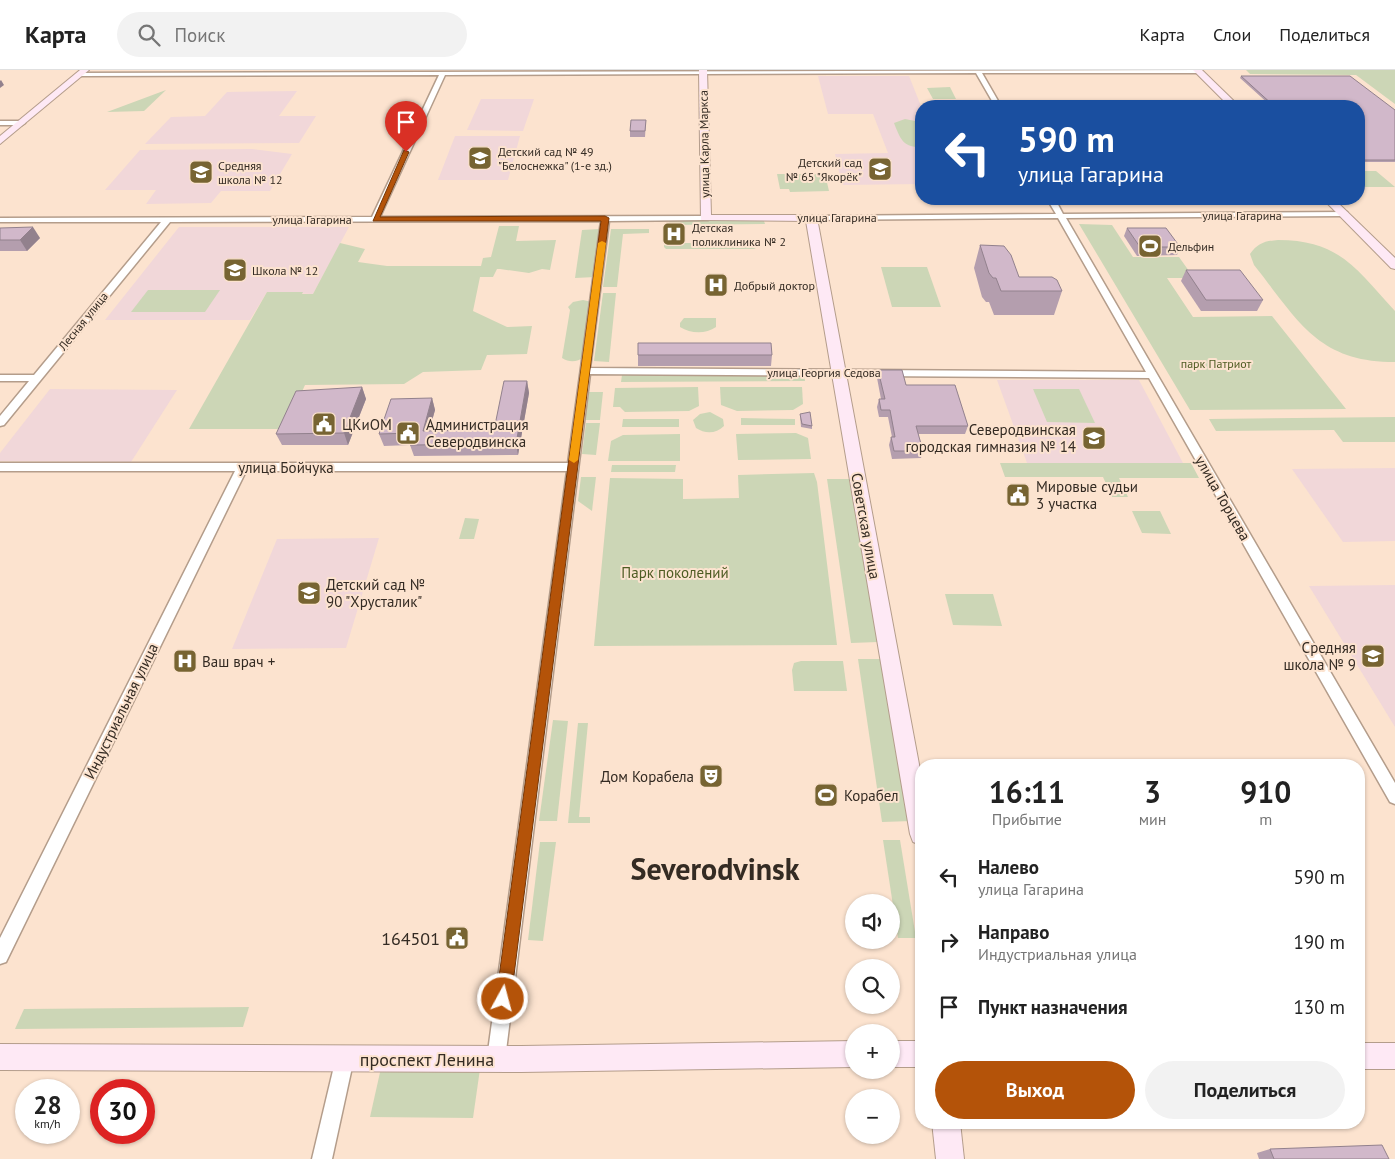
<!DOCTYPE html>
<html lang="ru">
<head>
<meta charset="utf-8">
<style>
  body { margin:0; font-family:"PT Sans",sans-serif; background:#f2f2f2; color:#222; height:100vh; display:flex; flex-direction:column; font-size:19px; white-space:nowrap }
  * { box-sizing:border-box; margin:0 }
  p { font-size:16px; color:#767676 }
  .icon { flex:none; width:28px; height:28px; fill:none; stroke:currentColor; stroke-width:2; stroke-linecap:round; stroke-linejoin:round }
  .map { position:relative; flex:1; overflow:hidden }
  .panel { position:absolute; left:915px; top:689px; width:450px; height:370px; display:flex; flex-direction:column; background:#fff; border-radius:20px; box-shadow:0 1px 4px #0004 }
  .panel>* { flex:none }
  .banner { position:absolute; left:915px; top:30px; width:450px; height:105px; border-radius:20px; box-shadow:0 1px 4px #0004; background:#1a4fa0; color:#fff; overflow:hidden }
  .controls { position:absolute; left:845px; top:824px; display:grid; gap:10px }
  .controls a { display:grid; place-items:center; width:55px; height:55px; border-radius:50%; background:#fff; box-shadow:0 1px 4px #0004; font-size:25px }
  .speed { position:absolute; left:15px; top:1009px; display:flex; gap:10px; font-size:25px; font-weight:700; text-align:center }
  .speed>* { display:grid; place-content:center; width:65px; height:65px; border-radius:50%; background:#fff; box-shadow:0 1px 4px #0004; line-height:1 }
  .speed small { font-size:12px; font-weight:400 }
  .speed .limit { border:8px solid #d22; background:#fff; color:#111 }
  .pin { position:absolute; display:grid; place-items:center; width:42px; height:42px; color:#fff; margin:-51px -21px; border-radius:50% 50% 50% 0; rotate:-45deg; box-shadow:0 0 5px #0007 }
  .pin .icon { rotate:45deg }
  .me { position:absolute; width:55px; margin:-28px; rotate:7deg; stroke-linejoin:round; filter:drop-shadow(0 0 4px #0008) }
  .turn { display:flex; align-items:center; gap:18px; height:105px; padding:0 20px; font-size:22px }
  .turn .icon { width:65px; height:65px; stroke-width:2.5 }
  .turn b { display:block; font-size:35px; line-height:42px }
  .eta { display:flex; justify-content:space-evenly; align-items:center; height:85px; text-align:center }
  .eta b { font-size:30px; font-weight:600; line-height:35px }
  .action { display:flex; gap:10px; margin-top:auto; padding:10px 20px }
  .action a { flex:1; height:58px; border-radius:30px; background:#b45309; color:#fff; font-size:20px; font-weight:600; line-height:58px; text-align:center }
  .action a+a { background:#f2f2f2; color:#222 }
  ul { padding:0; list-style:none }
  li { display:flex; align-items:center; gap:15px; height:65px; padding:0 20px }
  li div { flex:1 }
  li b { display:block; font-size:19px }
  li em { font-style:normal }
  header { display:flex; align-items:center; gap:30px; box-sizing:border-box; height:70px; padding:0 25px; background:#fff; border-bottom:1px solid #e0e0e0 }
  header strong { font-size:24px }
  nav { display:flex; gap:28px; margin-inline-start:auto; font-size:18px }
  .search { width:350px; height:45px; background:#f2f2f2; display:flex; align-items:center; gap:12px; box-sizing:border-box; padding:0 18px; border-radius:28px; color:#767676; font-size:19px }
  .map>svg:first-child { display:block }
</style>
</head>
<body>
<header>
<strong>Карта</strong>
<div class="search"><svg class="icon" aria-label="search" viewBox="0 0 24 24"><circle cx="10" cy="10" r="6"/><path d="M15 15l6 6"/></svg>Поиск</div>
<nav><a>Карта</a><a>Слои</a><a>Поделиться</a></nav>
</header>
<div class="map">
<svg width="1395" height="1089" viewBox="0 0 1395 1089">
  <rect width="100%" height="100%" fill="#fce3cf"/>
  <!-- education -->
  <g fill="#f1d7d9">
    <polygon points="818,6 909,6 921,36 921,114 842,115 835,84 888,83 873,44 828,44"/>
    <polygon points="297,21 279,46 316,46 299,73 145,74 171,47 205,46 227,22"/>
    <polygon points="481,29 534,29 523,61 467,60"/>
    <polygon points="455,66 520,66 508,110 438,110"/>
    <polygon points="252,79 292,84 270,121 221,121 211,133 146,134 156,120 105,120 140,80"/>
    <polygon points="179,157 349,157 313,224 267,222 250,250 105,250"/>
    <polygon points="997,310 1139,310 1183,393 1027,393"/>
    <polygon points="50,319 177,320 131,392 0,391 0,383"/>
    <polygon points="1395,398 1395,471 1343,472 1292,399"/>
    <polygon points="379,468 346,578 232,579 277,469"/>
    <polygon points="1395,515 1395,657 1309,516"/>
  </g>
  <!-- green -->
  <g fill="#ccd6b6">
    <polygon points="1240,0 1395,0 1395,34 1356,5 1250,4 1246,0"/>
    <polygon points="950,17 956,29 933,29 927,18"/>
    <polygon points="166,20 144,41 107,42"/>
    <path d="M905,49L920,52L921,77C903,78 900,68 894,53Z"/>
    <polygon points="1359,101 1376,101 1395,117 1359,117"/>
    <polygon points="777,104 825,104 829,121 790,122 789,119 780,119"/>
    <polygon points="669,150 764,151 765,154 669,155"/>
    <polygon points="1079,154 1112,155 1133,187 1179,187 1194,208 1167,208 1193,247 1272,246 1346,339 1190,340"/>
    <polygon points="499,156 519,156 516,171 556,170 550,200 542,199 529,203 500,199 497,199 493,207 480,207 473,241 507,257 532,256 527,284 487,285 481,300 423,302 404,314 305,315 285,359 189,359 267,222 303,222 302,224 313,224 340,173 365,179 358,192 387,196 481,196 483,188 491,187"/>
    <polygon points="600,159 595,207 575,208 582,160"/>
    <polygon points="611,159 649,159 649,163 623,164 617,217 603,217"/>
    <path d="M1278,170C1340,170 1356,199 1395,241V292C1317,292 1298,250 1254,195L1250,184C1258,173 1265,171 1278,170Z"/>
    <path d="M684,173C702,173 741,169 756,179H666L664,177V175Z"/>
    <polygon points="881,197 927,197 941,237 892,237"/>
    <polygon points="148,220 220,220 205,242 131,242"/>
    <polygon points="603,223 616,223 609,292 594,291"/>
    <path d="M583,230L592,232L584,287C577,292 570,293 562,288L570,240L568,237L573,232Z"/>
    <path d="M684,248H716V257C706,264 691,264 680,257V253Z"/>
    <polygon points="804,304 805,311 621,312 622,305"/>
    <polygon points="698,317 699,336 689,341 625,342 620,337 613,337 615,318"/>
    <polygon points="802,317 803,334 793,340 737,341 721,335 720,317"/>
    <polygon points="1033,319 1079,319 1095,353 1047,352"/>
    <polygon points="589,322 603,322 600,350 585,350"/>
    <path d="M710,342L723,349L724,356C716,364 705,364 696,358L693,350L700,344Z"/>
    <polygon points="1395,347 1395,372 1343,372 1334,360 1216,361 1209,349"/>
    <polygon points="741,348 795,349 795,355 741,355"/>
    <polygon points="623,349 679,349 679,357 622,357"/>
    <polygon points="586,353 600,353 596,385 582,384"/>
    <polygon points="796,363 808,368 811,389 738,390 736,364"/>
    <polygon points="680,364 680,391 608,391 611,371 623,365"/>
    <polygon points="1000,393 1191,393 1199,408 1119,408 1128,427 1112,427 1103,407 1005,407"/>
    <polygon points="612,395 676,395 675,402 611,402"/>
    <polygon points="814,403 817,412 837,575 594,576 610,408 683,409 683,429 739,428 738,405"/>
    <polygon points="581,407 596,407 592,441 578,431"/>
    <polygon points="827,409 849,409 878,572 851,573"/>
    <polygon points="1132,441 1160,441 1171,464 1142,463"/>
    <polygon points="465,448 479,449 474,469 459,469"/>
    <polygon points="945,524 993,524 1002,556 953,555"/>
    <polygon points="858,589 883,589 912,751 882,752"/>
    <polygon points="801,591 843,591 847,621 794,621 792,600 794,593"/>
    <polygon points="553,650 568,651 557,751 539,751"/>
    <polygon points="578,653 588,653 579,747 590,747 590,753 568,753"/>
    <polygon points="883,770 900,770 916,868 898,868"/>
    <polygon points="540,772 556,772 543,871 528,870"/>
    <polygon points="249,937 243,957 15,959 24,939"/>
    <polygon points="381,998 480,999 473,1048 370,1047"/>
  </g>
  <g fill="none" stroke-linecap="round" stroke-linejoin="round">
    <!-- street casing -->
    <g stroke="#b49d8b" stroke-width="3">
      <g id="street">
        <polygon points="1200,0 1198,3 982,3 1001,36 995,36 976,3 445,5 380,147 708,146 708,150 705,150 609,151 590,298 1146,302 1058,148 811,150 807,148 811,146 1056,144 1047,129 1055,129 1063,144 1347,142 1348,144 1344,146 1066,148 1395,713 1395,734 1390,732 1149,308 590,304 505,989 502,995 496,998 490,995 487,989 567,401 246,401 6,892 0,894 0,868 235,401 0,401 0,393 568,393 601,151 170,152 4,355 0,356 0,346 29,311 0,311 0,305 34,305 161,152 0,152 0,148 372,147 439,5 80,6 78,3"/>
        <polygon points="0,51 22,51 25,53 22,55 0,55"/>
        <polygon points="345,979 351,982 354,988 332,1089 312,1089 336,988 339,982"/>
      </g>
    </g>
    <!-- secondary casing -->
    <g stroke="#b49d8b" stroke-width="2">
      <g id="secondary">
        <polygon points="80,0 89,0 0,74 0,66"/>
        <polygon points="699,0 707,0 711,145 811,145 817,148 921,705 921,775 913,772 910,764 806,151 701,150"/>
        <polygon points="1193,0 1202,0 1239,36 1229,36"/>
        <polygon points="1323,129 1334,129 1395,188 1395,199 1391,198"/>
        <polygon points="854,971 854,997 521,1002 0,1000 0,974 521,976"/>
        <rect x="891" y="971" width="30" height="26"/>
        <rect x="1359" y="973" width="36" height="26"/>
        <polygon points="932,1052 960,1052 964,1089 936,1089"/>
      </g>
    </g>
    <!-- street -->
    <use href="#street" fill="#fff" fill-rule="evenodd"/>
    <!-- secondary -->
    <use href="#secondary" fill="#fee9f5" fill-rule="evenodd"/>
  </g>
  <!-- wall -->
  <g fill="#b49eae">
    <polygon points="1241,6 1395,40 1395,92 1359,92 1359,36 1271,36 1240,8"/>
    <polygon points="646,50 645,67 630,67 630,61"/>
    <polygon points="0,158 40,168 27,181 0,181"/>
    <polygon points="1127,158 1180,177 1177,185 1137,186 1124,166"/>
    <polygon points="980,175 1019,207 1062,221 1054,245 994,245 989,232 986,232 982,227 974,198"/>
    <polygon points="1186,200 1263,230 1257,241 1201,241 1181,211"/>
    <polygon points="638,285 772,285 771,296 638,296"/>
    <polygon points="878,300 906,315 968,356 965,364 918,364 923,381 921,388 892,389 889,375 891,367 892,367 888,347 879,347 877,337 879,329 881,329 877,308"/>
    <polygon points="527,311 529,323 518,385 414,386 410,375 384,376 379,364 432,328 435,340 429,361 494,360"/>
    <polygon points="362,317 366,329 348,375 282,375 276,364"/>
    <polygon points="800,344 812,356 812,359 801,357"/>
    <polygon points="1270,1079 1389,1089 1259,1089 1257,1083"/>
  </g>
  <!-- shaded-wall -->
  <g fill="#92818d">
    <polygon points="1,10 4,15 0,18 0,11"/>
    <polygon points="33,157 40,168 27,181 20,170"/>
    <polygon points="527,311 529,323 518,385 516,374"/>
    <polygon points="362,317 366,329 348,375 344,363"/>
    <polygon points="432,328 435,340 426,372 423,361"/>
  </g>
  <!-- building -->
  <g fill="#d1b8ca" stroke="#92818d">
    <polygon points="1241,6 1350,6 1395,40 1395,90 1359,90 1359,36 1274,36"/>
    <polygon points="631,50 646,50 645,61 630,61"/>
    <polygon points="33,157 20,170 0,170 0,158"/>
    <polygon points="1127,158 1166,158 1180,177 1140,177"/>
    <polygon points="980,175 1004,176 1011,185 1019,207 1052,207 1057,210 1062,221 1001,221 996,208 993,208 989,203"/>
    <polygon points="1186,200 1240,200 1263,230 1206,230"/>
    <polygon points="638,273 771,273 772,285 638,285"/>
    <polygon points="878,300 902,300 906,315 955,315 968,356 916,356 923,381 894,381 891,367 895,367 890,340 881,340 879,329 885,329"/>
    <polygon points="504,311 527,311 516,374 410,375 414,363 379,364 391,329 432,328 423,361 494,360"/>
    <polygon points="362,317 344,363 276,364 296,321"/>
    <polygon points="810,342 812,356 802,354 800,344"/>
    <polygon points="1382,1075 1389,1089 1274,1089 1270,1079"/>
  </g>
  <!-- route -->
  <polygon fill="#b45309" stroke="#753606" points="404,80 409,82 380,147 605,146 609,148 511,929 509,935 503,937 498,935 496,929 601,151 373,151"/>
  <!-- slow -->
  <polygon fill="#f59e0b" points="602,171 606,173 578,390 574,393 569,390 598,173"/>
  <!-- icons -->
  <defs>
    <g id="school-square" transform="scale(1.25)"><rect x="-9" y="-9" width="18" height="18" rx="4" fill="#776432" stroke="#fce3cf"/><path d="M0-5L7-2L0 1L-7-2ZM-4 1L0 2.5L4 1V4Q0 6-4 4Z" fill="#fff"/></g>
    <g id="hospital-square" transform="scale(1.25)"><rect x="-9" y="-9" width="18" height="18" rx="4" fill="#776432" stroke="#fce3cf"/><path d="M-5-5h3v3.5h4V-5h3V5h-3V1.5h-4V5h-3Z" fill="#fff"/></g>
    <g id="stadium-square" transform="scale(1.25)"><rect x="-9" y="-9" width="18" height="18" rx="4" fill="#776432" stroke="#fce3cf"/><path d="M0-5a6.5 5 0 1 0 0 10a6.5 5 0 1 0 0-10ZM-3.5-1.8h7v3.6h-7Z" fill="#fff"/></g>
    <g id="civic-square" transform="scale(1.25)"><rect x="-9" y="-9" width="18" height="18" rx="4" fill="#776432" stroke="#fce3cf"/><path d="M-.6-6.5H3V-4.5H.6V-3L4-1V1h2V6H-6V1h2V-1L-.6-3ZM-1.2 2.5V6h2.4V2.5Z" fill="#fff"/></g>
    <g id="theatre-square" transform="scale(1.25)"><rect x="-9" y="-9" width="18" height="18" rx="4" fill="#776432" stroke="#fce3cf"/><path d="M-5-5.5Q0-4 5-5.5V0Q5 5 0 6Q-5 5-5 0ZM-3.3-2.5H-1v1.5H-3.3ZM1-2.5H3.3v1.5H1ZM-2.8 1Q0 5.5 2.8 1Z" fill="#fff"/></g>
  </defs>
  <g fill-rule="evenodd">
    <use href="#school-square" x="480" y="88"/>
    <use href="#school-square" x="880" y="99"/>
    <use href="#school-square" x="201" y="102"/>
    <use href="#hospital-square" x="674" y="164"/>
    <use href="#stadium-square" x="1150" y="176"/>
    <use href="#school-square" x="235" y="200"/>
    <use href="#hospital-square" x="716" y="215"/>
    <use href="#civic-square" x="324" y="354"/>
    <use href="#civic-square" x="408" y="363"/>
    <use href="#school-square" x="1094" y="368"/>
    <use href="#civic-square" x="1018" y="425"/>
    <use href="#school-square" x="309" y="523"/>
    <use href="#school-square" x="1373" y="586"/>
    <use href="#hospital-square" x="185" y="591"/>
    <use href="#theatre-square" x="711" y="706"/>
    <use href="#stadium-square" x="826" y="725"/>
    <use href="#civic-square" x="457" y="868"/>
  </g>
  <g text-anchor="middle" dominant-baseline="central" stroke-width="4" stroke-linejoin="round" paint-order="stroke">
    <!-- far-street labels -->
    <g font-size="12" fill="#342b23" stroke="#fce3cf">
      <text transform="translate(704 74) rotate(-91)">улица Карла Маркса</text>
      <text x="1242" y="145">улица Гагарина</text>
      <text x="837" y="147">улица Гагарина</text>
      <text x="312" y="149">улица Гагарина</text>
      <text transform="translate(83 251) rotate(-51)">Лесная улица</text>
      <text x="824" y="302">улица Георгия Седова</text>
    </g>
    <!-- far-poi labels -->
    <g font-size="12" fill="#342b23" stroke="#fce3cf" text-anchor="start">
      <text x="498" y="81">Детский сад № 49<tspan x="498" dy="14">"Белоснежка" (1-е зд.)</tspan></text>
      <text x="862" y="92" text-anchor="end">Детский сад<tspan x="862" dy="14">№ 65 "Якорёк"</tspan></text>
      <text x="218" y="95">Средняя<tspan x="218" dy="14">школа № 12</tspan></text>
      <text x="692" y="157">Детская<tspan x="692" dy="14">поликлиника № 2</tspan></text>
      <text x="1168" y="176">Дельфин</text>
      <text x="252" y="200">Школа № 12</text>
      <text x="734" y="215">Добрый доктор</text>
    </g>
    <!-- far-park labels -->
    <g font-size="12" fill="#4e5c23" stroke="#fce3cf">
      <text x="1216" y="293">парк Патриот</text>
    </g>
    <!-- poi labels -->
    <g font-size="15" fill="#342b23" stroke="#fce3cf" text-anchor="start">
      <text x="342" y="354">ЦКиОМ</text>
      <text x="426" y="354">Администрация<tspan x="426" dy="17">Северодвинска</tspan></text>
      <text x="1076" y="359" text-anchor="end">Северодвинская<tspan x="1076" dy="17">городская гимназия № 14</tspan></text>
      <text x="1036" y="416">Мировые судьи<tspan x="1036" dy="17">3 участка</tspan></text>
      <text x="326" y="514">Детский сад №<tspan x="326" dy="17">90 "Хрусталик"</tspan></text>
      <text x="1356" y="577" text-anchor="end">Средняя<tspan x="1356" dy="17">школа № 9</tspan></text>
      <text x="202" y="591">Ваш врач +</text>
      <text x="694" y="706" text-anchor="end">Дом Корабела</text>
      <text x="844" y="725">Корабел</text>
    </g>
    <!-- street labels -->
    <g font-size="15" fill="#342b23" stroke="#fce3cf">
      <text x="286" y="397">улица Бойчука</text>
      <text transform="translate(1223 428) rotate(60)">улица Торцева</text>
      <text transform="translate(866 456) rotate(80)">Советская улица</text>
      <text transform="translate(121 641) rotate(-64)">Индустриальная улица</text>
    </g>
    <!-- park labels -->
    <g font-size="15" fill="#4e5c23" stroke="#fce3cf">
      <text x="675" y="502">Парк поколений</text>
    </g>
    <!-- near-poi labels -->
    <g font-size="18" fill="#342b23" stroke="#fce3cf" text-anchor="end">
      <text x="440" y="868">164501</text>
    </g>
    <!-- near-street labels -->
    <g font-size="18" fill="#342b23" stroke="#fce3cf">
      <text x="427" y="989">проспект Ленина</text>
    </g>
    <!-- near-town labels -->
    <g font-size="30" font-weight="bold" fill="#342b23" stroke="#fce3cf">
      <text x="715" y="798">Severodvinsk</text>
    </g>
  </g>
</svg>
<div class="controls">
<a><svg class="icon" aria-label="sound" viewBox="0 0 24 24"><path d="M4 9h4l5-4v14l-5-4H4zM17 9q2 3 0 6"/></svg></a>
<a><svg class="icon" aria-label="search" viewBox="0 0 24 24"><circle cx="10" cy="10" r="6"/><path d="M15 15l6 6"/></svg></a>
<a>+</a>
<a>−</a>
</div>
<div class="speed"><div>28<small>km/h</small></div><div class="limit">30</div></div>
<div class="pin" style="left:406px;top:82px;background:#d93025"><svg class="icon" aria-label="arrive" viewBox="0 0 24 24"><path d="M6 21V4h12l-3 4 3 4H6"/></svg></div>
<svg class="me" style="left:503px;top:929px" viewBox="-20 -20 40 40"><circle r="17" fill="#b45309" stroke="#fff" stroke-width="3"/><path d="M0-11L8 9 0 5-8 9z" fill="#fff"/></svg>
<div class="banner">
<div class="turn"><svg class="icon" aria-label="left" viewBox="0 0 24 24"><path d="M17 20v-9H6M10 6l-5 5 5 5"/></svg><div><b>590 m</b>улица Гагарина</div></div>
</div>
<section class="panel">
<div class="eta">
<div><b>16:11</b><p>Прибытие</p></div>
<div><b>3</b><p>мин</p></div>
<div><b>910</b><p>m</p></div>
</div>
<ul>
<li><svg class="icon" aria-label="left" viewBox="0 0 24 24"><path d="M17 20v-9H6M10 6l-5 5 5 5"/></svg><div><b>Налево</b><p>улица Гагарина</p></div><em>590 m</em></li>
<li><svg class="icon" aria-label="right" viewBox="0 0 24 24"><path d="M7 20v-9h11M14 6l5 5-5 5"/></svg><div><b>Направо</b><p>Индустриальная улица</p></div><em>190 m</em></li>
<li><svg class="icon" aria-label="arrive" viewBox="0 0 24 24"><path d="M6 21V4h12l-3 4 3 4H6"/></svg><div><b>Пункт назначения</b></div><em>130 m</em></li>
</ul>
<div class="action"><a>Выход</a><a>Поделиться</a></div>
</section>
</div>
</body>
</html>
